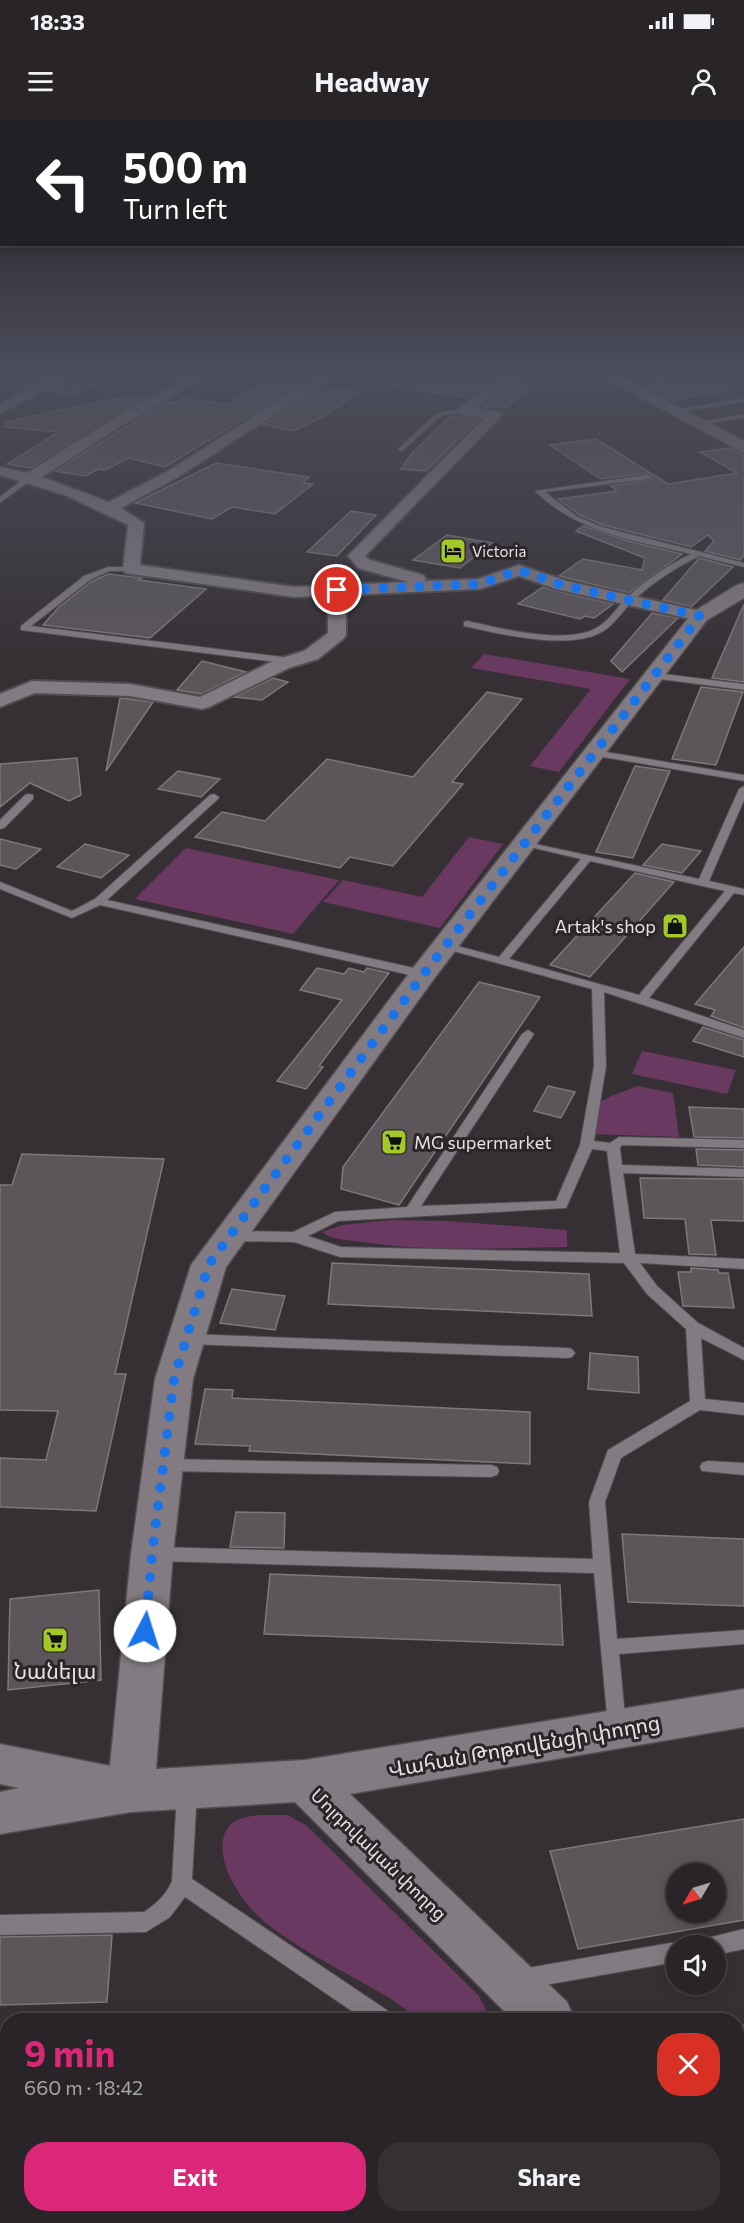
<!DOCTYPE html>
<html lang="en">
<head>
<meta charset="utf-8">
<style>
  body { margin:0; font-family:Commissioner,"Noto Sans Armenian",sans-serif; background:#343033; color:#f1f3f6; height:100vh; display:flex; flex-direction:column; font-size:22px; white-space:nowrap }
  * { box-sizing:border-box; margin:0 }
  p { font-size:20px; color:#a5a4a7 }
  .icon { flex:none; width:33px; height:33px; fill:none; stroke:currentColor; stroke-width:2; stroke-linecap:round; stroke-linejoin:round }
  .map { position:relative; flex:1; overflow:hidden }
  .sheet { position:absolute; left:0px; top:1893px; width:744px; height:210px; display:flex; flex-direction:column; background:#282427; border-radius:24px 24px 0 0; box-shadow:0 3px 15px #0003,0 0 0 2px #444144 }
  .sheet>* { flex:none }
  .banner { position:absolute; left:0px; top:0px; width:744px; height:126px; box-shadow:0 3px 15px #0003,0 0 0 2px #444144; background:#202124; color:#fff; overflow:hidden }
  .needle { width:39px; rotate:232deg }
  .fabs { position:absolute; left:666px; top:1743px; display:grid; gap:12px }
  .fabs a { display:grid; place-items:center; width:60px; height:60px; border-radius:50%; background:#282427; box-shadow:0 3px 15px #0003,0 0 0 2px #444144; font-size:30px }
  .pin { position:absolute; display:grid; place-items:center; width:51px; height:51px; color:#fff; margin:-26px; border:3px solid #fff; border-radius:50%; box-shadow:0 2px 6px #0007 }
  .me { position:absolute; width:66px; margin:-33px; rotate:5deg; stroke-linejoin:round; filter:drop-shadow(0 0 4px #0008) }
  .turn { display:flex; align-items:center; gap:21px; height:126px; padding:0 24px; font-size:27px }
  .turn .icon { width:78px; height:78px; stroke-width:2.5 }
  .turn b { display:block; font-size:42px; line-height:51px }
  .round { display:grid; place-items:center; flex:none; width:63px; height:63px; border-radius:24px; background:#343033 }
  .summary { display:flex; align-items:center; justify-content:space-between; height:102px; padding:0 24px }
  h1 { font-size:36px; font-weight:700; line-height:45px; color:#db2777 }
  .button { display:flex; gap:12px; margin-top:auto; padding:12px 24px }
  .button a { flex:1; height:69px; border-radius:24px; background:#db2777; color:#fff; font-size:24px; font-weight:700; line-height:69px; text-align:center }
  .button a+a { background:#343033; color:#f1f3f6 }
  .status { display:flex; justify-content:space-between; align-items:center; height:42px; padding:0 30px; background:#282427; direction:ltr }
  .status svg { height:16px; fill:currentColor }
  header { display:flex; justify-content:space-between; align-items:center; height:78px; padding:0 24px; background:#282427; font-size:27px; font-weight:700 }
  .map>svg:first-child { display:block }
</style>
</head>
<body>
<div class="status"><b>18:33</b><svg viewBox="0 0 49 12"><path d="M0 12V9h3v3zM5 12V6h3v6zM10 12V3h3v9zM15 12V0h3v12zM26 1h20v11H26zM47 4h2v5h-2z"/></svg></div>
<header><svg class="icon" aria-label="menu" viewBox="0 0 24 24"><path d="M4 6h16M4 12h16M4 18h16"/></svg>Headway<svg class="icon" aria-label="person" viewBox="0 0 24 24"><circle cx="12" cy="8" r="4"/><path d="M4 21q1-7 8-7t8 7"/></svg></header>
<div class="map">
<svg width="744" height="2103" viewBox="0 0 744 2103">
  <rect width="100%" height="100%" fill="#363034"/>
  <!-- green -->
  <g fill="#693961">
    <polygon points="484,534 630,559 559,652 530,646 591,569 471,548"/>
    <polygon points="469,717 503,724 440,808 323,782 343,760 422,777"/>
    <polygon points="186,728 339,760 293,814 135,779"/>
    <polygon points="642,931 736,950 727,974 632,954"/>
    <polygon points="638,966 673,973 679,1017 591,1014 595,985 611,976"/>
    <path d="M390,1100L447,1101L567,1110V1127C498,1128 430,1132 361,1122C348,1120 332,1120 322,1112L342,1105Z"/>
    <path d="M263,1695H287L306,1705L478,1875L485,1887L486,1899C475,1902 439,1903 427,1900C414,1898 399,1884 388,1877C349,1854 293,1827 260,1798C240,1780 211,1736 227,1709C234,1697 251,1696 263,1695Z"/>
  </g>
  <!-- building -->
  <g fill="#5c565b" stroke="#7e777c" stroke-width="1.5" fill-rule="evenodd">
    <polygon points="15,252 54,252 27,267 14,265"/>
    <polygon points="77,252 121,252 72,274 47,270"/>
    <polygon points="389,252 506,252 470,277 388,267"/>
    <polygon points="700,253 735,270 673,280 638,262"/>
    <polygon points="525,255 545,257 506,287 483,287"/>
    <polygon points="267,260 300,265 165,347 129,338 105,350 99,349 85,356 55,351 166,282 173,283 184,278 227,285"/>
    <polygon points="320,268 358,272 328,294 293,311 263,305"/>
    <polygon points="128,276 145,279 31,348 7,344 59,312 5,307 5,302"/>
    <polygon points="458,296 479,299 426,351 401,349 412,333 450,297"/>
    <polygon points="596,319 668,364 737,353 700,332 730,328 744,335 744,436 740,440 705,431 714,421 708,415 691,427 603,405 580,395 558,379 617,371 611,366 651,360 649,353 601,359 550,325"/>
    <polygon points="216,343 309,357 303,363 313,364 275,394 232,387 212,399 135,383"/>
    <polygon points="351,391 376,395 337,436 307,432"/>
    <polygon points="583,406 628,421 682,434 629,473 559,456 583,439 642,450 645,438 576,411"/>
    <polygon points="447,415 492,423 460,448 413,440"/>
    <polygon points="699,438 733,447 691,487 663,480"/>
    <polygon points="108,454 142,458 139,460 206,469 150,518 43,505 59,487 91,462"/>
    <polygon points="543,467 556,471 613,484 594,498 585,496 580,499 518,484"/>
    <polygon points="744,484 744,562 712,558"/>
    <polygon points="652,493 678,498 622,552 611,541"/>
    <polygon points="202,541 246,552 202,574 177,570"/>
    <polygon points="273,558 288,562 262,580 234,577"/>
    <polygon points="701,567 743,572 716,645 672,639"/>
    <polygon points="487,572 522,579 452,662 463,664 393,746 350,737 340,748 195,717 222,692 265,701 327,639 413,657"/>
    <polygon points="120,578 153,582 106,651"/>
    <polygon points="77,638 81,675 69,681 30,663 0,687 0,644"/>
    <polygon points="635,646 670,651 633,738 596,732"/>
    <polygon points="178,651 220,659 201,677 158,669"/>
    <polygon points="0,719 41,729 16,749 0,745"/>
    <polygon points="85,724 129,735 101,758 57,747"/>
    <polygon points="662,724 701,731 682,753 643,745"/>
    <polygon points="635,753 674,762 590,857 550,845"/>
    <polygon points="744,827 744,908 711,896 715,890 695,884"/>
    <polygon points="317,848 344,854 349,848 364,852 367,848 389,853 319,946 323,947 306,969 277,961 342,880 300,870"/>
    <polygon points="479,862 540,877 399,1085 341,1069 343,1047"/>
    <polygon points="703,907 744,920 744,937 693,921"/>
    <polygon points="548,966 575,972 561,998 534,991"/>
    <polygon points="689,987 744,989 744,1018 694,1017"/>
    <polygon points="696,1029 744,1030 744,1047 698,1045"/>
    <polygon points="22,1034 164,1039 115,1254 126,1254 96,1391 0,1387 0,1338 46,1340 58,1291 0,1290 0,1065 12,1065"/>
    <polygon points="640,1058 744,1059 744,1101 711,1100 716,1135 689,1134 685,1099 644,1098"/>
    <polygon points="332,1143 589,1154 592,1196 328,1184"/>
    <polygon points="691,1148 718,1150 719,1153 728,1153 734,1188 683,1186 678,1152 691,1152"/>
    <polygon points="232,1169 285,1176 275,1210 220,1203"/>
    <polygon points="590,1233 638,1237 639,1273 588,1269"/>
    <polygon points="205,1269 233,1270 232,1278 530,1292 530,1344 249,1331 250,1326 195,1324"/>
    <polygon points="236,1392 285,1393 284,1428 230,1427"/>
    <polygon points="622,1414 744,1419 744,1486 628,1482"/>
    <polygon points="270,1454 560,1465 563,1525 264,1514"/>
    <polygon points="99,1470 101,1560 8,1570 10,1479"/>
    <path d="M744,1699V1800L578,1829L550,1731ZM676,1754H716V1792H676Z"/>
    <polygon points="112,1815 107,1882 0,1885 0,1817"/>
  </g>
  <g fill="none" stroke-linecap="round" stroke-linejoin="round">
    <!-- lane casing -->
    <g stroke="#514d50" stroke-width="2">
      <g id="lane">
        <polygon points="744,278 744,282 673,293 670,291"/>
        <polygon points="464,289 466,292 441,296 402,331 397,330 437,293"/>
        <polygon points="744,294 744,298 698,305 695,303"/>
        <polygon points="28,355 35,357 0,383 0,377"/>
        <path d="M646,355H649V359L545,372L578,397L602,407L744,443V447L699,436C675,448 650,464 631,483C622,492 615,503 605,510C573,532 500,514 464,506V502L467,501C501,508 567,526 598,507C610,500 617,487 627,478C645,460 668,445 691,434C634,420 579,414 535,371Z"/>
        <polygon points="108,447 131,447 135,449 131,451 109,451 90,460 31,506 291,538 295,541 291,544 21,510 21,506 84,456"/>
        <polygon points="655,553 744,564 744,570 652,558 651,556"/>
        <polygon points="594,630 744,655 744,661 591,635 591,631"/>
        <path d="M744,666V680L709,761L744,769V775L734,773L649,878L744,910V918L604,872L606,946L594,1021L610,1023L619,1017L744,1020V1028L622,1025L620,1028L622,1045L744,1049V1057L623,1053L635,1134L744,1139V1149L640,1143L657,1166L698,1203L744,1228V1240L701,1218L705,1279L744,1283V1295L700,1290L621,1338L605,1382L617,1519L744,1510V1524L619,1534L626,1606L624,1612L617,1614L610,1612L608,1606L594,1453L157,1441L151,1439L149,1434L151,1429L157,1427L593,1439L589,1382L608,1330L690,1281L686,1209L647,1174L624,1143L340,1137L294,1122L231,1121L224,1116L231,1111L293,1112L335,1092L407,1087L522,914L528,910L534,914L421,1086L556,1081L580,1025L594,946L592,869L442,828L440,826L446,823L499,837L581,739L521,725V721L699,759L739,669ZM590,741L725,771L639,875L509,839ZM592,1029L607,1031L620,1133L341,1127L308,1116L338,1101L566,1088Z"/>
        <polygon points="29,674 33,675 33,679 4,708 0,709 0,700 25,675"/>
        <polygon points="214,674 219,677 218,679 107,780 423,850 427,852 429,854 427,856 423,858 100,785 72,798 0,769 0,762 72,791 95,779 210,675"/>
        <polygon points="188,1214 567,1228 572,1229 575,1233 572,1237 567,1238 188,1224 183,1223 180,1219 183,1215"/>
        <polygon points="165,1339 491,1345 497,1347 499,1351 497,1355 491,1357 165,1351 159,1349 157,1345 159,1341"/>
        <polygon points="708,1341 744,1343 744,1355 702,1351 700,1347 702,1343"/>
        <path d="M187,1664L194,1667L197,1673L192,1759L391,1893L393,1900H365L185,1777L170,1797L146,1812L0,1815V1795L144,1792C156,1784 167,1774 172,1761L177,1673L180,1667Z"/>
        <polygon points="744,1809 744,1829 716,1835 716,1826 700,1826 703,1819"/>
        <polygon points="676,1822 684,1826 676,1826 676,1842 522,1869 515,1866 512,1859 515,1852 522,1849"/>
        <polygon points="744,1905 744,1927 736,1928 736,1906"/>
        <polygon points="516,2096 539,2096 541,2103 517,2103"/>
      </g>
    </g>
    <!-- street casing -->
    <g stroke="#514d50" stroke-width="4">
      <g id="street">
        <polygon points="59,252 75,252 0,294 0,284"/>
        <polygon points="197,252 213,252 116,309 42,357 109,382 168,351 324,252 340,252 178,357 121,388 144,403 140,445 294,467 408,462 358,448 348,436 484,298 459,294 457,291 459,288 510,252 525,252 477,288 500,292 502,295 365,436 370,440 423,455 426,459 424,461 478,459 519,445 567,461 700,491 706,492 709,496 706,500 700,501 556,469 519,456 480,469 346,475 346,515 343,519 318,539 289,548 209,587 202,589 130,576 35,573 0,587 0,574 32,561 130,564 200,577 275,540 304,531 328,513 328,476 294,477 125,453 123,449 128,405 65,375 0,355 0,347 27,353 106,303"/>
      </g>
    </g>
    <!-- secondary casing -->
    <g stroke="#514d50" stroke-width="3">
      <g id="secondary">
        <polygon points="593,252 612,252 744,321 744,333"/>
        <polygon points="744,463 744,478 707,500 433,860 226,1147 193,1259 173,1434 156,1649 305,1640 744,1569 744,1607 350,1674 567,1882 575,1900 513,1900 295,1682 131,1692 0,1714 0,1672 19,1668 0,1664 0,1624 110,1646 131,1434 155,1259 191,1145 413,848 693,492 737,465"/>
        <polygon points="736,2057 744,2060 744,2103 715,2103 712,2096 736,2096"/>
      </g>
    </g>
    <!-- lane -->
    <use href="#lane" fill="#827b81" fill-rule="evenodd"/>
    <!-- street -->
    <use href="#street" fill="#827b81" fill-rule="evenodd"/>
    <!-- secondary -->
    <use href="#secondary" fill="#827b81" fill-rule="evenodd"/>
  </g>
  <!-- sky -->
  <linearGradient id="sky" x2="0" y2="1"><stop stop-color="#1e1a1d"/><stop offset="0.46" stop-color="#4c4e5c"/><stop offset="1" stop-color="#4c4e5c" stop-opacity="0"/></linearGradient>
  <rect width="744" height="547" fill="url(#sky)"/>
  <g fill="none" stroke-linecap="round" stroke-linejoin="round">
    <!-- route -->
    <polyline stroke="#1a73e8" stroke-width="10" stroke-dasharray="0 18" points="145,1511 152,1434 174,1259 209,1144 423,855 700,496 562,465 519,450 480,464 337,470"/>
  </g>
  <!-- icons -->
  <defs>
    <g id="hotel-square" transform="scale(1.35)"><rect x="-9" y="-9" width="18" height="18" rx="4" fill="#a2c928" stroke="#2c262a"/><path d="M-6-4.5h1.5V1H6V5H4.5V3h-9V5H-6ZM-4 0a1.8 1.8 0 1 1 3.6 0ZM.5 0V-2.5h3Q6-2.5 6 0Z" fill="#111"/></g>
    <g id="shop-square" transform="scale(1.35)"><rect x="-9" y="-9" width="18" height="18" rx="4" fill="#a2c928" stroke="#2c262a"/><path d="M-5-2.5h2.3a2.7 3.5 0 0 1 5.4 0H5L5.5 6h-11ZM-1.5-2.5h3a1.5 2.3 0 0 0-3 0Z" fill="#111"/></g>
    <g id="supermarket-square" transform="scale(1.35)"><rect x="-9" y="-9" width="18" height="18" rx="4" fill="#a2c928" stroke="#2c262a"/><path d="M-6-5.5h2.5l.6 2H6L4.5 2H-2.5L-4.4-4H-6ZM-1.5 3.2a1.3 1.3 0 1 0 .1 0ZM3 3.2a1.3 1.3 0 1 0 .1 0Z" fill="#111"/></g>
  </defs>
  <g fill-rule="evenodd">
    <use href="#hotel-square" x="453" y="431"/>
    <use href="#shop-square" x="675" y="806"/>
    <use href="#supermarket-square" x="394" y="1022"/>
    <use href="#supermarket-square" x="55" y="1520"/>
  </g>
  <g text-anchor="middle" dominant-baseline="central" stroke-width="6" stroke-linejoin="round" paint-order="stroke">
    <!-- far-poi labels -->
    <g font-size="15" fill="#e6e2e5" stroke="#2c262a" text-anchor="start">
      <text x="472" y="431">Victoria</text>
    </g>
    <!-- poi labels -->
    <g font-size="18" fill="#e6e2e5" stroke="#2c262a" text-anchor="end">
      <text x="656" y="806">Artak's shop</text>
      <text x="414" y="1022" text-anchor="start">MG supermarket</text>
    </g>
    <!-- street labels -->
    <g font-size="18" fill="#e6e2e5" stroke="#2c262a">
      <text transform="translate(379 1734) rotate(44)">Մոլդովական փողոց</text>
    </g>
    <!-- near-poi labels -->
    <g font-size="21" fill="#e6e2e5" stroke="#2c262a">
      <text x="55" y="1550">Նանելա</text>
    </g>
    <!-- near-street labels -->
    <g font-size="21" fill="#e6e2e5" stroke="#2c262a">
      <text transform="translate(524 1625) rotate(-10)">Վահան Թոթովենցի փողոց</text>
    </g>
  </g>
</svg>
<div class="fabs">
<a><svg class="needle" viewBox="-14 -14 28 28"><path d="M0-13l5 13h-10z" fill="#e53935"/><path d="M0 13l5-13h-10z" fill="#a5a4a7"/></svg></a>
<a><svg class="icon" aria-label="sound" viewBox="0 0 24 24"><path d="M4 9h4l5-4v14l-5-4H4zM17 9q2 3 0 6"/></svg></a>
</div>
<div class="pin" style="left:337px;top:470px;background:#d93025"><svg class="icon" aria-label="arrive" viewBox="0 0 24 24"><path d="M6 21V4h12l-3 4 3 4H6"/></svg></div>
<svg class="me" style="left:145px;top:1511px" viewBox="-20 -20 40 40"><circle r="19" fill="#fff"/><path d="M0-13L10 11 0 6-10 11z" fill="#1a73e8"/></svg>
<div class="banner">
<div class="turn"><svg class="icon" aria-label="left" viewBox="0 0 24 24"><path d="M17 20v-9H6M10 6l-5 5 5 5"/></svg><div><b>500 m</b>Turn left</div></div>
</div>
<section class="sheet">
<div class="summary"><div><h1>9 min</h1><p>660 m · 18:42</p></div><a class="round" style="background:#d93025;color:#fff"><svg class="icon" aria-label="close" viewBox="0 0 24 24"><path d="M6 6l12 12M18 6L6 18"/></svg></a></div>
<div class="button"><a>Exit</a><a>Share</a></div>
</section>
</div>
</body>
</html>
